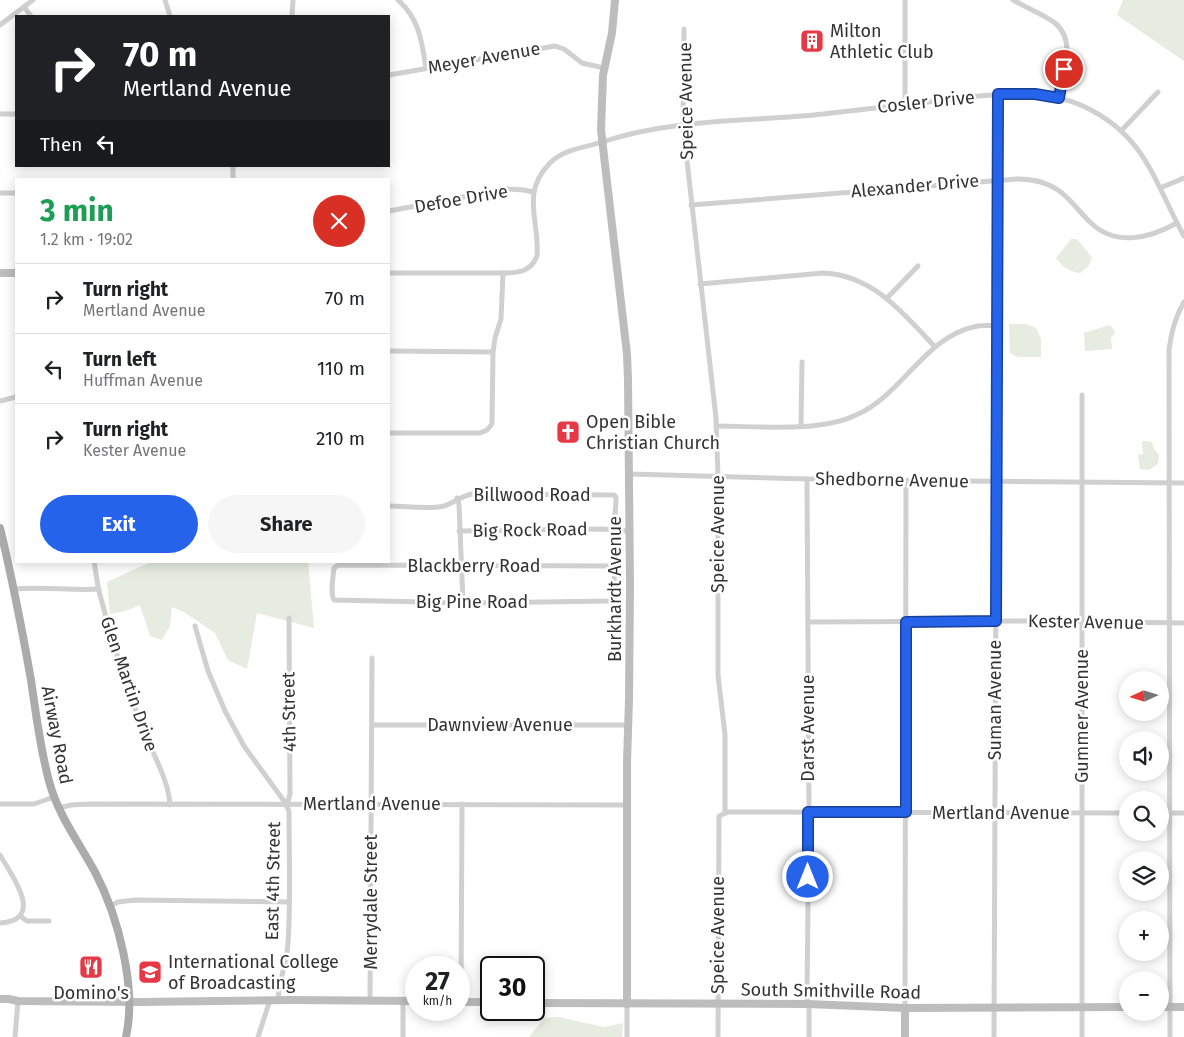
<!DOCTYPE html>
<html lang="en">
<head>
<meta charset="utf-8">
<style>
  body { margin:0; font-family:"Fira Sans",sans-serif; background:#f6f6f6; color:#202124; height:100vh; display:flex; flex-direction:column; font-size:19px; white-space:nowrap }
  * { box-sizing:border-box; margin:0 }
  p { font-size:16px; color:#757577 }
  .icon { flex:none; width:28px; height:28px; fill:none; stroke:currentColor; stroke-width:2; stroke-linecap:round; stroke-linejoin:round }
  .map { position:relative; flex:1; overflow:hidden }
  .side { position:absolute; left:15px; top:178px; width:375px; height:385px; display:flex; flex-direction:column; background:#fff; border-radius:0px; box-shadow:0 2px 12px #0003 }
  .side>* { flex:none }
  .banner { position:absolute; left:15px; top:15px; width:375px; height:152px; border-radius:0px; box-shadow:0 2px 12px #0003; background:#202124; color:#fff; overflow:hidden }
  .needle { width:32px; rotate:266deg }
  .tools { position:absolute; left:1119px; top:671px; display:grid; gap:10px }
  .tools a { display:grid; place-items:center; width:50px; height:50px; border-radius:50%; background:#fff; box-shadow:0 2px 12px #0003; font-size:25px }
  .speed { position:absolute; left:405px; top:956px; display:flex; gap:10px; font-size:25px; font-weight:700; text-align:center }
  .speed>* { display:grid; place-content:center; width:65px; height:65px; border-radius:50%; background:#fff; box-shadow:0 2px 12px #0003; line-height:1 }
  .speed small { font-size:12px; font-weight:400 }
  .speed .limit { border:2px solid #111; border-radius:8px; background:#fff; color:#111 }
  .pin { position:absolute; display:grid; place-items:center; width:42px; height:42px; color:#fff; margin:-21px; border:2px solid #fff; border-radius:50%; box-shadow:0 1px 5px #0007 }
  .me { position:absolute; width:55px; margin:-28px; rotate:0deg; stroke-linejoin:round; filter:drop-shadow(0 0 4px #0008) }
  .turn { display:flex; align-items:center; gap:18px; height:105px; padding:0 25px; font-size:22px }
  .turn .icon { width:65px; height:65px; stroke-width:2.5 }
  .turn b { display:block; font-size:35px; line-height:42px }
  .then { display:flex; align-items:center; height:48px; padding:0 25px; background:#0003; gap:10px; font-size:19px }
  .round { display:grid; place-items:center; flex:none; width:52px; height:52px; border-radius:26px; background:#f6f6f6 }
  .head { display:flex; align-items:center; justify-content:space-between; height:85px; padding:0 25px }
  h1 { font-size:30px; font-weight:700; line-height:38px; color:#1e9e55 }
  .primary-button { display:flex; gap:10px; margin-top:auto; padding:10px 25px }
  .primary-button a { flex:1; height:58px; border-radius:30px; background:#2563eb; color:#fff; font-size:20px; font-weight:700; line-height:58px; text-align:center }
  .primary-button a+a { background:#f6f6f6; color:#202124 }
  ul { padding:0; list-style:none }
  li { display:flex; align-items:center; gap:15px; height:70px; padding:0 25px; border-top:1px solid #e0e0e0 }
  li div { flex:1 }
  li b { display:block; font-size:19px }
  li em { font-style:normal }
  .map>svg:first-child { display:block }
</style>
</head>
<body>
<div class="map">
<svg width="1184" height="1037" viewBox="0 0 1184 1037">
  <rect width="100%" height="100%" fill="#fff"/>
  <!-- green -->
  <g fill="#e6ecdf">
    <polygon points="1123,0 1184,0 1184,61 1117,15"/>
    <path d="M1071,239H1077L1092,258L1088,267L1080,273C1067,271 1063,267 1056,258Z"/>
    <polygon points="1009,324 1026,324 1036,328 1041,339 1041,357 1018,357 1010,353"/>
    <polygon points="1109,325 1112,327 1115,333 1111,338 1112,349 1085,351 1084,333"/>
    <polygon points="1142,441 1152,442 1154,449 1159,455 1158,464 1149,470 1140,469 1138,455 1143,454"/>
    <polygon points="153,561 308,561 314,628 257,613 247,669 228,660 215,633 184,612 172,607 170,626 162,640 150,636 140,605 126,611 110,614 107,582"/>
    <polygon points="558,1017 604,1027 623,1023 622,1037 529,1037 544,1018"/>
  </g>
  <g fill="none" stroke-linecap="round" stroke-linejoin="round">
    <!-- street -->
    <g stroke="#d0d0d0" stroke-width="5">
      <polyline points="165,0 170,16"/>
      <path d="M398,0C419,18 422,42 426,68"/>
      <path d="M1013,0C1027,8 1043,14 1055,23C1077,41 1063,75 1059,98"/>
      <polyline points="24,7 31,16"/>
      <polyline points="292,16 293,0"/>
      <polyline points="0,25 33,0"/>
      <polyline points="684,29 683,125 716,418 718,477 718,675 725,735 725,813"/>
      <polyline points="389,75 555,46 564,49 582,63 604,68"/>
      <polyline points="905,104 905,0"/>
      <polyline points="0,114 16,114"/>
      <polyline points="1121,131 1158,92"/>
      <polyline points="233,179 233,166"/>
      <polyline points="1160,188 1184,178"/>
      <polyline points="0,193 16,193"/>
      <path d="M691,205L1017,179C1032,179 1045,181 1058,190C1070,198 1079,212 1091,223C1116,247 1150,238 1177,223"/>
      <polyline points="389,211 506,189 524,190 533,192"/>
      <path d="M389,273H503C518,273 531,272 537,256C540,221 520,193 550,163C564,149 584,148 602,142C673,118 750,122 823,114C861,110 899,105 937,101C964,98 991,93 1018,94C1041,94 1064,97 1085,107C1146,136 1154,182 1184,236"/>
      <path d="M700,284L823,273C873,275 903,313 935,347"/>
      <polyline points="887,298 918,266"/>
      <polyline points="389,351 493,352"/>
      <polyline points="0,401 16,397"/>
      <path d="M716,426C758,426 818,433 856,415C903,395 925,335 978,326C984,325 991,326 997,325"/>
      <polyline points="801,426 802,362"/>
      <polyline points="389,433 480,433 487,430 492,424 493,352 495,338 501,319 503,273"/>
      <polyline points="630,474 847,480 1184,483"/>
      <polyline points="807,479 809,812 807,997 809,1009 809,1037"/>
      <polyline points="457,498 459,505 463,602"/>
      <path d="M389,506C406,506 427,510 444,506C454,503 461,496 472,494L614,495L616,497C616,509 614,521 614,532C613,554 616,576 613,599L610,601L470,603L334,600C330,592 333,578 334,568L338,565L615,566"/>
      <polyline points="459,531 602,529 630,531"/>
      <path d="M94,561C96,572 97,584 100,595C111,637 124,679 139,719C148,745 169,779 170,805"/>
      <path d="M14,589C42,586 71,591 99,589"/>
      <polyline points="808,622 1041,621 1184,623"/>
      <path d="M195,626L208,671L225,711L244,746L284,801L289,811C289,855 291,899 288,943C287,962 279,980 278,1000"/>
      <polyline points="372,725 628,725"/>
      <polyline points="0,804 34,804 54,797"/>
      <polyline points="287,805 290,794 289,618"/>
      <polyline points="58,808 71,805 89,804 627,805"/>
      <polyline points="1160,813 1184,813"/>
      <path d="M0,855C12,876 46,920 0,923"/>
      <polyline points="110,906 118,902 135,900 289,902"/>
      <polyline points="20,916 27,921 49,921"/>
      <polyline points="513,968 520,961"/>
      <polyline points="370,1001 372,658"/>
      <polyline points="461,1002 462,804"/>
      <polyline points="905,1008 906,481"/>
      <polyline points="15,1037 18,1001"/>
      <polyline points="258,1037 270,1000"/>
      <polyline points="403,1037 403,1001"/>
      <polyline points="627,1037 627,1004"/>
      <polyline points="718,1037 719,816 728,812 1128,813"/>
      <polyline points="994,1037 998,94"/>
      <polyline points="1082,1037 1082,395"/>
      <path d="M1170,1037L1169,350C1171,333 1175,317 1184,302"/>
    </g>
    <!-- secondary -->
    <g stroke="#bdbdbd" stroke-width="8">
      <polyline points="615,0 612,33 603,75 601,130 627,354 628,380 630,585 629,699 627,762 627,1004"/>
      <polyline points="0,273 16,273"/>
      <polyline points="0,999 9,999 18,1001 141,1002 292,1000 416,1001"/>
      <polyline points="459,1002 491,1002"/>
      <polyline points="534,1003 808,1004 905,1008 1128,1007"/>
      <polyline points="1160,1007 1184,1007"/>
      <polyline points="905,1037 905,1008"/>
    </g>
    <!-- primary -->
    <path stroke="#ababab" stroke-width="8" d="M0,528C12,578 22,629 31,680C36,714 40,748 49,781C58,815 78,841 95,872C118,916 137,987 126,1037"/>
  </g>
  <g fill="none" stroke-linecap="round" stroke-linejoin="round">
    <!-- route casing -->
    <g stroke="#184099" stroke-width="12">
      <polyline id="route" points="808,877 808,812 906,812 906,622 996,621 998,94 1035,94 1059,98 1064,69"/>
    </g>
    <!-- route -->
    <use href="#route" stroke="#2563eb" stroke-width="9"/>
  </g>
  <!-- icons -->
  <defs>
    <g id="building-square" transform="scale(1.25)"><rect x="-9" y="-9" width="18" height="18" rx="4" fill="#e63946" stroke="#fff"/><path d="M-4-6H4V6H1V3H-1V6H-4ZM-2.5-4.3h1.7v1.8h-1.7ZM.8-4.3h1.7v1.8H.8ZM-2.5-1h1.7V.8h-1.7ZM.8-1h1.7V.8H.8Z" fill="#fff"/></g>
    <g id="church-square" transform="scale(1.25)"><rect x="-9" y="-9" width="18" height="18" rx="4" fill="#e63946" stroke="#fff"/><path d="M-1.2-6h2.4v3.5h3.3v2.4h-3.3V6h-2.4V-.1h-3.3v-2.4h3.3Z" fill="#fff"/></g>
    <g id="restaurant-square" transform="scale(1.25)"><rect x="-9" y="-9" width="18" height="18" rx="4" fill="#e63946" stroke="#fff"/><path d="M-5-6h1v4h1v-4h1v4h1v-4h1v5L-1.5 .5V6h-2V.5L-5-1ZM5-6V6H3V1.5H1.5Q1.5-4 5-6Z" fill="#fff"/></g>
    <g id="school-square" transform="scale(1.25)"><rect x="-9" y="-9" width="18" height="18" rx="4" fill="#e63946" stroke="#fff"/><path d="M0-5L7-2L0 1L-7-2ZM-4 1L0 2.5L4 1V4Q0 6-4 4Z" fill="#fff"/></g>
  </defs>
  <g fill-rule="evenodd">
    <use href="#building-square" x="812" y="41"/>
    <use href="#church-square" x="568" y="432"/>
    <use href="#restaurant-square" x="91" y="967"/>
    <use href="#school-square" x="150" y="972"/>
  </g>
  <g text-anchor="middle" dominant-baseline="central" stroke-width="5" stroke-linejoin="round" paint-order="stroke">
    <!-- poi labels -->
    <g font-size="18" fill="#333" stroke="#fff" text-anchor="start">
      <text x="830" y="31">Milton<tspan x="830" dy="21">Athletic Club</tspan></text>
      <text x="586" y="422">Open Bible<tspan x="586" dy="21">Christian Church</tspan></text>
      <text x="168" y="962">International College<tspan x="168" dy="21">of Broadcasting</tspan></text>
      <text x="91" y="993" text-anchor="middle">Domino's</text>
    </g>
    <!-- street labels -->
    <g font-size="18" fill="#333" stroke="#fff">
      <text transform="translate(484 58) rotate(-10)">Meyer Avenue</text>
      <text transform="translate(686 101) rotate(-91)">Speice Avenue</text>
      <text transform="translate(926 102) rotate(-6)">Cosler Drive</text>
      <text transform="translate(915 186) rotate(-5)">Alexander Drive</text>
      <text transform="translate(461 199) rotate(-10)">Defoe Drive</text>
      <text transform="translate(892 480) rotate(1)">Shedborne Avenue</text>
      <text x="532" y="495">Billwood Road</text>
      <text transform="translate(530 530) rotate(-1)">Big Rock Road</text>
      <text transform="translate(718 534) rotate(-90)">Speice Avenue</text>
      <text x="474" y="566">Blackberry Road</text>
      <text transform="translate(615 589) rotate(-90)">Burkhardt Avenue</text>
      <text x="472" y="602">Big Pine Road</text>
      <text transform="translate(1086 622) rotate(1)">Kester Avenue</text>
      <text transform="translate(129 684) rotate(71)">Glen Martin Drive</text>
      <text transform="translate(995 700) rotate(-90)">Suman Avenue</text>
      <text transform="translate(289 712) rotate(-91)">4th Street</text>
      <text transform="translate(1082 716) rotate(-90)">Gummer Avenue</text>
      <text x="500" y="725">Dawnview Avenue</text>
      <text transform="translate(808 728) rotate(-90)">Darst Avenue</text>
      <text transform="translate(57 735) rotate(79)">Airway Road</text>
      <text x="372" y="804">Mertland Avenue</text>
      <text x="1001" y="813">Mertland Avenue</text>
      <text transform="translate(273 881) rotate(-89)">East 4th Street</text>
      <text transform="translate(371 902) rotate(-90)">Merrydale Street</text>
      <text transform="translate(718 935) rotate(-90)">Speice Avenue</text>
      <text transform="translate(831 991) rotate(1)">South Smithville Road</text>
    </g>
  </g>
</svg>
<div class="tools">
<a><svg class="needle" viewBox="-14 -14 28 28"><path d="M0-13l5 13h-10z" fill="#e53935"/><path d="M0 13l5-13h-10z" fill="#757577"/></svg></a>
<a><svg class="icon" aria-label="sound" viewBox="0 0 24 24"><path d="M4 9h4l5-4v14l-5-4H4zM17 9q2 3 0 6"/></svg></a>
<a><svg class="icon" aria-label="search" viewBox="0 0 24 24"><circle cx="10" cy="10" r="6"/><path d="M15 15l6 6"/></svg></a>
<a><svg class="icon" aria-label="layers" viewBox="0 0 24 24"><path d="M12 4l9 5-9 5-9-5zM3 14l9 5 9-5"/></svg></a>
<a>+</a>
<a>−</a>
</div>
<div class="speed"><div>27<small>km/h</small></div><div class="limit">30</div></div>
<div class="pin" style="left:1064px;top:69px;background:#d93025"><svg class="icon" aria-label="arrive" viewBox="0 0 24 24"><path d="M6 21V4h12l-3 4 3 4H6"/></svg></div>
<svg class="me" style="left:808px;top:877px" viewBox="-20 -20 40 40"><circle r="17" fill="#2563eb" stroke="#fff" stroke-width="3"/><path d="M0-11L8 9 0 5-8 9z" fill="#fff"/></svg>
<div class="banner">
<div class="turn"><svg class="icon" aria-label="right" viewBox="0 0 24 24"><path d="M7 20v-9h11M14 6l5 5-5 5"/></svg><div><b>70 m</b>Mertland Avenue</div></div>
<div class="then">Then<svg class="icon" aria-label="left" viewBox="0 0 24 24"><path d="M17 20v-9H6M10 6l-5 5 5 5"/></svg></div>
</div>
<section class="side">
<div class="head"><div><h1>3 min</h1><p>1.2 km · 19:02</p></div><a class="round" style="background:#d93025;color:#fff"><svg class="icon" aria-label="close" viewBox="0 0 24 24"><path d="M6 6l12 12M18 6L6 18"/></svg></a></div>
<ul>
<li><svg class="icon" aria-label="right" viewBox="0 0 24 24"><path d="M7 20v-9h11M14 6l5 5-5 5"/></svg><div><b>Turn right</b><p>Mertland Avenue</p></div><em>70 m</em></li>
<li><svg class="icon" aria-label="left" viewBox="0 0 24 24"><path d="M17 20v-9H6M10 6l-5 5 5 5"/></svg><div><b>Turn left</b><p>Huffman Avenue</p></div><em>110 m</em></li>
<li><svg class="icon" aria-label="right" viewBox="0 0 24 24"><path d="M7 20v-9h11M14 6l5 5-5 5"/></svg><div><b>Turn right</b><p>Kester Avenue</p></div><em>210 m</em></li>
</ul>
<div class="primary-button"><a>Exit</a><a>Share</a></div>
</section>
</div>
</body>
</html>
